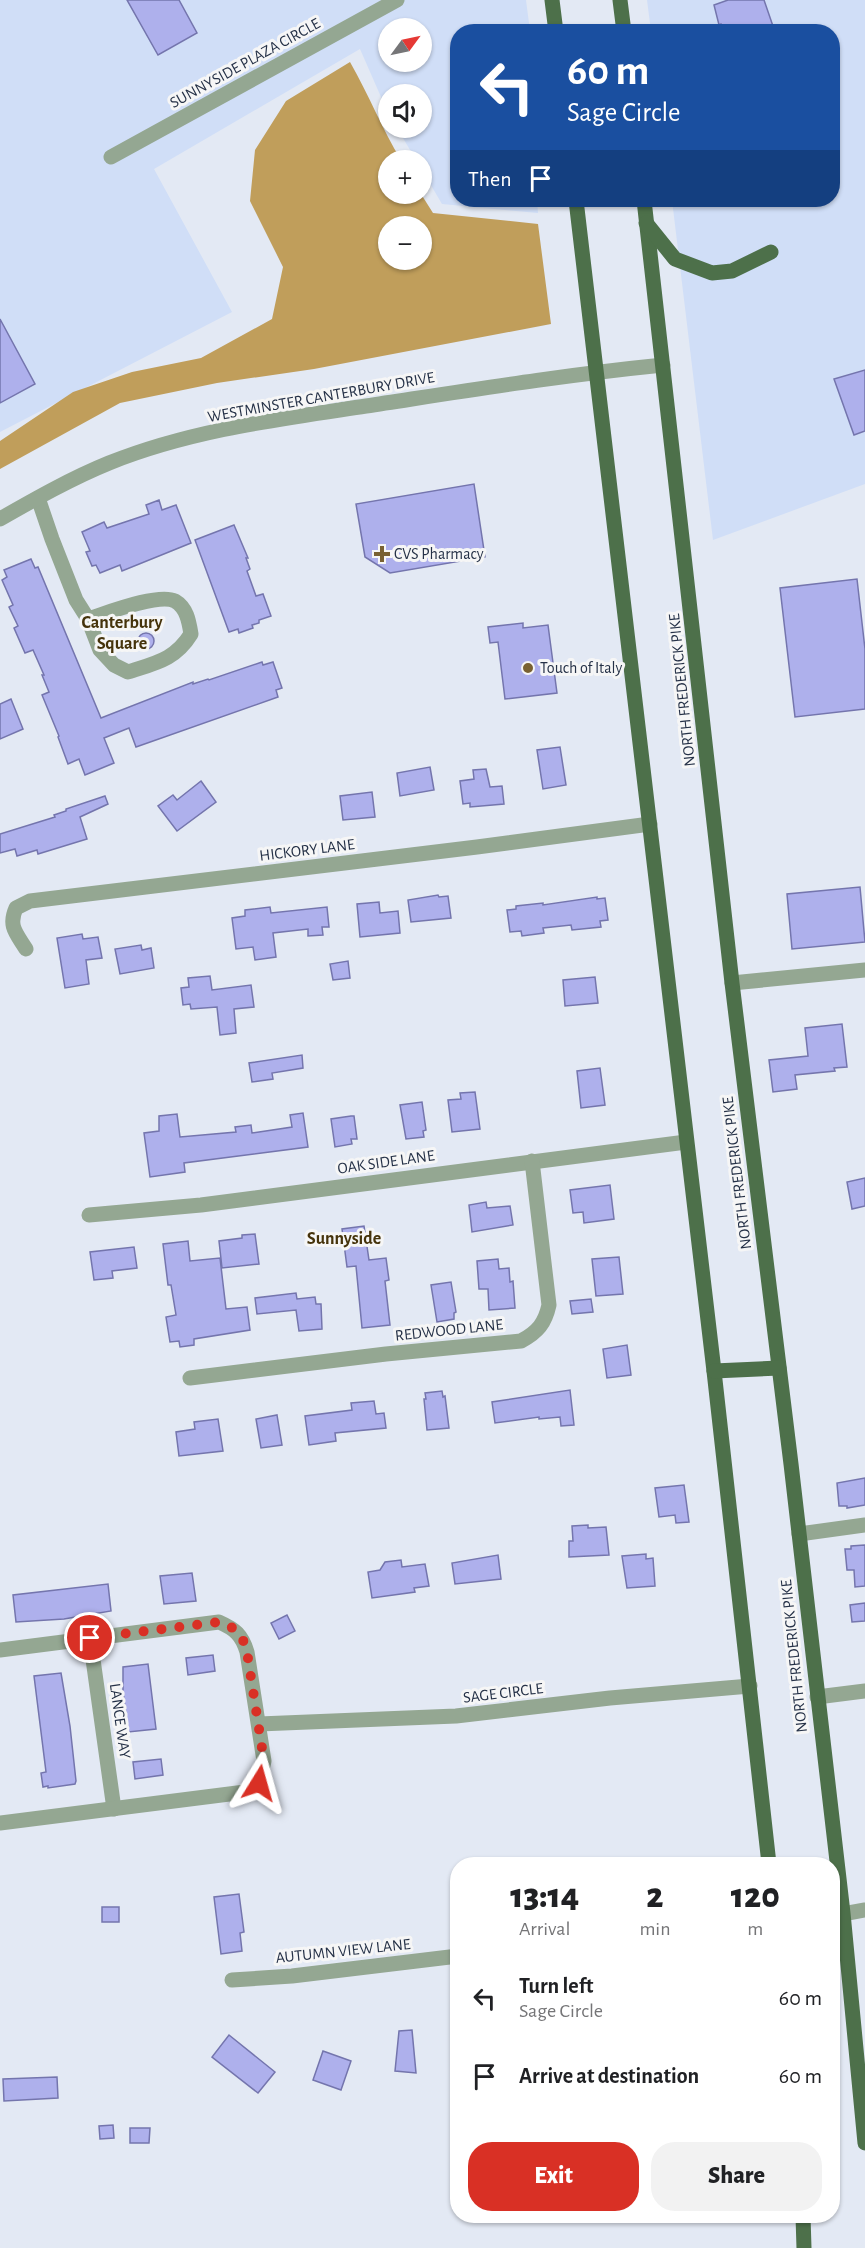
<!DOCTYPE html>
<html lang="en">
<head>
<meta charset="utf-8">
<style>
  body { margin:0; font-family:"Alegreya Sans",sans-serif; background:#f2f2f2; color:#202124; height:100vh; display:flex; flex-direction:column; font-size:22px; white-space:nowrap }
  * { box-sizing:border-box; margin:0 }
  p { font-size:20px; color:#757577 }
  .icon { flex:none; width:33px; height:33px; fill:none; stroke:currentColor; stroke-width:2; stroke-linecap:round; stroke-linejoin:round }
  .map { position:relative; flex:1; overflow:hidden }
  .drawer { position:absolute; left:450px; top:1857px; width:390px; height:366px; display:flex; flex-direction:column; background:#fff; border-radius:24px; box-shadow:0 2px 4px #0004 }
  .drawer>* { flex:none }
  .top-card { position:absolute; left:450px; top:24px; width:390px; height:183px; border-radius:24px; box-shadow:0 2px 4px #0004; background:#1a4fa0; color:#fff; overflow:hidden }
  .needle { width:39px; rotate:57deg }
  .controls { position:absolute; left:378px; top:18px; display:grid; gap:12px }
  .controls a { display:grid; place-items:center; width:54px; height:54px; border-radius:50%; background:#fff; box-shadow:0 2px 4px #0004; font-size:30px }
  .pin { position:absolute; display:grid; place-items:center; width:51px; height:51px; color:#fff; margin:-26px; border:3px solid #fff; border-radius:50%; box-shadow:0 2px 6px #0007 }
  .me { position:absolute; width:66px; margin:-33px; rotate:8deg; stroke-linejoin:round; filter:drop-shadow(0 0 4px #0008) }
  .turn { display:flex; align-items:center; gap:21px; height:126px; padding:0 18px; font-size:27px }
  .turn .icon { width:78px; height:78px; stroke-width:2.5 }
  .turn b { display:block; font-size:42px; line-height:51px }
  .then { display:flex; align-items:center; height:57px; padding:0 18px; background:#0003; gap:12px; font-size:22px }
  .eta { display:flex; justify-content:space-evenly; align-items:center; height:102px; text-align:center }
  .eta b { font-size:36px; font-weight:800; line-height:42px }
  .primary-button { display:flex; gap:12px; margin-top:auto; padding:12px 18px }
  .primary-button a { flex:1; height:69px; border-radius:24px; background:#d93025; color:#fff; font-size:24px; font-weight:800; line-height:69px; text-align:center }
  .primary-button a+a { background:#f2f2f2; color:#202124 }
  ul { padding:0; list-style:none }
  li { display:flex; align-items:center; gap:18px; height:78px; padding:0 18px }
  li div { flex:1 }
  li b { display:block; font-size:22px }
  li em { font-style:normal }
  .map>svg:first-child { display:block }
</style>
</head>
<body>
<div class="map">
<svg width="865" height="2248" viewBox="0 0 865 2248">
  <rect width="100%" height="100%" fill="#e3e9f4"/>
  <!-- built -->
  <g fill="#d0def7" fill-rule="evenodd">
    <path d="M0,0H526L530,31L458,32V200H537L538,213L442,204L422,170V160H416L397,128H422V94H388V113L360,49L154,169L232,312L0,432ZM388,28H422V62H388Z"/>
    <polygon points="647,0 865,0 865,484 713,540 672,200 832,200 832,32 651,31"/>
  </g>
  <!-- forest -->
  <path fill="#c09e5b" fill-rule="evenodd" d="M350,62C369,95 382,129 401,160H388V194H421L433,213L538,224L551,324L314,369L217,383L120,403L0,469V441L73,392L132,372L201,358L272,319L283,267L250,201L255,150L286,101ZM388,226H422V260H388Z"/>
  <!-- building -->
  <g fill="#aeb0ec" stroke="#7475ad" stroke-width="1.5">
    <polygon points="127,0 179,0 197,33 158,55"/>
    <polygon points="728,0 764,0 775,32 724,32 721,24 719,25 714,5"/>
    <polygon points="0,319 35,384 0,403"/>
    <polygon points="865,370 865,431 854,435 834,379"/>
    <polygon points="474,484 485,557 390,573 365,557 356,504"/>
    <polygon points="159,500 162,510 176,505 191,543 122,571 120,565 100,573 96,565 92,566 86,552 90,551 82,532 104,522 107,528 149,514 146,505"/>
    <polygon points="234,525 248,558 246,558 250,569 247,571 256,596 263,594 271,616 259,620 259,623 252,625 253,628 239,633 238,629 229,632 195,540"/>
    <polygon points="31,559 35,568 38,567 101,718 193,682 193,684 208,679 209,680 262,662 263,665 273,662 282,688 276,690 278,697 136,747 129,728 104,738 114,763 85,775 79,759 68,764 58,737 59,736 42,695 49,692 42,675 44,675 33,650 25,653 14,628 18,626 9,607 13,605 2,580 7,577 4,570"/>
    <polygon points="857,579 865,649 865,709 795,717 780,588"/>
    <polygon points="523,623 523,628 548,625 557,693 505,699 498,642 490,643 488,627"/>
    <circle cx="146" cy="641" r="8"/>
    <polygon points="11,699 23,729 0,739 0,704"/>
    <polygon points="560,747 566,785 543,789 537,750"/>
    <polygon points="430,767 434,790 400,796 397,773"/>
    <polygon points="486,769 490,787 502,786 504,804 470,807 470,803 463,804 460,781 474,779 473,770"/>
    <polygon points="201,781 216,802 177,831 158,806 173,795 177,800"/>
    <polygon points="372,792 375,817 343,820 340,796"/>
    <polygon points="105,796 108,804 80,817 87,839 38,854 37,850 17,856 15,849 0,853 0,834 55,817 54,815 66,811 66,809"/>
    <polygon points="860,887 865,942 792,949 787,894"/>
    <polygon points="438,895 439,897 448,896 451,918 411,922 408,900"/>
    <polygon points="597,897 597,899 605,898 608,920 600,921 601,927 572,930 571,925 543,928 544,933 522,936 521,931 510,932 507,910 516,909 516,906 543,903 543,905"/>
    <polygon points="379,902 380,913 398,911 400,933 360,937 357,904"/>
    <polygon points="270,907 271,913 327,907 329,927 322,927 323,935 308,936 308,929 273,933 276,957 255,960 253,947 236,949 232,918 245,916 245,910"/>
    <polygon points="82,934 83,939 98,937 102,958 86,960 89,984 65,988 57,938"/>
    <polygon points="141,945 142,950 151,948 154,968 120,974 115,949"/>
    <polygon points="348,961 350,978 333,980 330,964"/>
    <polygon points="210,976 212,990 251,985 254,1007 234,1009 236,1033 220,1035 217,1007 191,1009 190,1004 183,1005 181,988 189,987 188,978"/>
    <polygon points="595,977 598,1003 565,1006 563,980"/>
    <polygon points="842,1024 847,1067 834,1068 835,1071 795,1075 797,1089 773,1092 769,1060 808,1056 805,1028"/>
    <polygon points="302,1055 303,1068 272,1073 273,1079 252,1082 249,1063"/>
    <polygon points="600,1068 605,1105 581,1108 577,1071"/>
    <polygon points="475,1092 480,1129 452,1132 448,1100 461,1099 460,1093"/>
    <polygon points="422,1102 426,1130 423,1131 424,1137 406,1139 400,1105"/>
    <polygon points="303,1113 308,1147 184,1163 185,1172 150,1177 144,1133 159,1131 159,1116 177,1114 180,1137 236,1132 235,1127 251,1125 252,1133 292,1127 290,1115"/>
    <polygon points="351,1116 354,1116 357,1139 351,1139 352,1144 335,1147 331,1119"/>
    <polygon points="865,1178 865,1206 852,1209 847,1182"/>
    <polygon points="610,1185 614,1219 584,1223 583,1212 573,1213 570,1190"/>
    <polygon points="486,1202 487,1208 510,1206 513,1225 472,1232 469,1205"/>
    <polygon points="364,1226 369,1260 386,1258 389,1280 385,1281 390,1325 362,1328 356,1266 347,1267 342,1229"/>
    <polygon points="255,1234 259,1264 222,1268 219,1241 242,1238 242,1235"/>
    <polygon points="188,1241 190,1261 220,1258 226,1309 247,1307 250,1330 194,1339 194,1345 180,1347 179,1341 170,1342 166,1317 176,1315 171,1285 168,1285 163,1244"/>
    <polygon points="134,1247 137,1268 112,1271 113,1278 94,1280 90,1252"/>
    <polygon points="619,1257 623,1294 596,1296 592,1259"/>
    <polygon points="498,1259 499,1269 509,1268 510,1282 513,1281 515,1308 489,1310 488,1289 479,1289 477,1261"/>
    <polygon points="451,1282 456,1312 454,1313 454,1319 437,1322 431,1285"/>
    <polygon points="296,1293 297,1299 315,1297 316,1304 321,1304 322,1329 299,1331 296,1310 257,1314 255,1298"/>
    <polygon points="591,1299 593,1312 572,1314 570,1301"/>
    <polygon points="627,1345 631,1375 607,1378 603,1349"/>
    <polygon points="570,1390 574,1425 561,1426 560,1417 539,1419 539,1417 495,1423 492,1402"/>
    <polygon points="442,1391 443,1397 445,1396 449,1428 427,1430 424,1399 426,1399 425,1393"/>
    <polygon points="374,1401 376,1414 384,1413 386,1428 335,1433 336,1441 309,1445 305,1416 352,1410 351,1403"/>
    <polygon points="277,1415 282,1445 261,1448 256,1419"/>
    <polygon points="218,1419 223,1451 179,1456 176,1432 195,1429 194,1422"/>
    <polygon points="865,1478 865,1505 847,1508 847,1506 839,1506 837,1483"/>
    <polygon points="684,1485 689,1522 676,1523 675,1515 659,1517 655,1488"/>
    <polygon points="588,1525 588,1528 606,1527 609,1555 569,1557 569,1541 573,1541 572,1526"/>
    <polygon points="865,1545 865,1586 855,1587 854,1570 847,1570 845,1549 851,1549 851,1546"/>
    <polygon points="646,1554 646,1559 653,1558 655,1586 627,1588 622,1556"/>
    <polygon points="498,1555 501,1579 455,1584 452,1563"/>
    <polygon points="401,1560 402,1567 425,1564 429,1586 414,1588 415,1592 372,1598 368,1572 380,1570 385,1562"/>
    <polygon points="192,1573 196,1601 164,1604 160,1576"/>
    <polygon points="108,1584 111,1611 64,1619 16,1622 13,1595"/>
    <polygon points="865,1603 865,1621 852,1622 850,1605"/>
    <polygon points="287,1615 295,1631 279,1639 271,1623"/>
    <polygon points="213,1655 215,1671 188,1675 186,1658"/>
    <polygon points="148,1664 156,1729 128,1732 123,1691 123,1667"/>
    <polygon points="61,1673 70,1726 76,1781 75,1784 48,1788 48,1786 43,1787 41,1773 46,1772 34,1676"/>
    <polygon points="161,1759 163,1775 135,1779 133,1762"/>
    <polygon points="239,1894 244,1932 240,1933 242,1951 221,1954 214,1897"/>
    <rect x="102" y="1907" width="17" height="15"/>
    <polygon points="412,2030 416,2073 395,2071 399,2031"/>
    <polygon points="229,2035 275,2072 258,2093 212,2057"/>
    <polygon points="323,2051 351,2061 341,2090 313,2080"/>
    <polygon points="57,2077 58,2098 4,2101 3,2079"/>
    <polygon points="113,2125 114,2138 100,2139 99,2126"/>
    <polygon points="130,2128 150,2128 149,2143 130,2143"/>
  </g>
  <g fill="none" stroke-linecap="round" stroke-linejoin="round">
    <!-- minor -->
    <g stroke="#94a792" stroke-width="15">
      <polyline points="111,157 397,0"/>
      <path d="M38,498L52,539L76,600L88,619L100,650L114,665L128,672C155,663 175,660 191,634C189,622 187,608 175,601C158,593 107,613 88,619"/>
      <path d="M0,519C35,499 72,478 109,463C191,430 280,419 366,406C465,391 563,375 663,365"/>
      <path d="M26,949C16,933 8,926 16,908L30,901L477,847L650,824"/>
      <polyline points="732,983 865,970"/>
      <polyline points="89,1215 201,1205 686,1142"/>
      <path d="M190,1378L386,1354L521,1341C538,1332 545,1323 549,1305L532,1161"/>
      <polyline points="799,1534 865,1525"/>
      <polyline points="90,1638 114,1809"/>
      <path d="M0,1650L219,1622C235,1629 242,1635 247,1652L264,1761L259,1783L245,1792L0,1823"/>
      <polyline points="817,1697 865,1691"/>
      <polyline points="259,1724 456,1716 610,1698 750,1686"/>
      <polyline points="832,1916 865,1910"/>
      <polyline points="232,1980 292,1976 458,1956"/>
    </g>
    <!-- major -->
    <g stroke="#4d704a" stroke-width="15">
      <polyline points="552,0 556,32"/>
      <polyline points="620,0 624,32"/>
      <polyline points="576,200 714,1371 769,1864"/>
      <polyline points="644,200 732,983 791,1464 843,1913 865,2143"/>
      <polyline points="646,223 675,259 712,273 732,271 771,252"/>
      <polyline points="714,1371 779,1368"/>
      <polyline points="803,2216 804,2248"/>
    </g>
  </g>
  <g fill="none" stroke-linecap="round" stroke-linejoin="round">
    <!-- route -->
    <polyline stroke="#d93025" stroke-width="10" stroke-dasharray="0 18" points="90,1638 219,1622 235,1629 243,1640 247,1652 264,1761 259,1783"/>
  </g>
  <!-- markers -->
  <g fill="#796132" stroke="#f6f6f6" stroke-width="2">
    <path d="M379 545h6v6h6v6h-6v6h-6v-6h-6v-6h6z"/>
    <circle cx="528" cy="668" r="6"/>
  </g>
  <g text-anchor="middle" dominant-baseline="central" stroke-width="6" stroke-linejoin="round" paint-order="stroke">
    <!-- street labels -->
    <g font-size="16" fill="#253147" stroke="#f6f6f6">
      <text transform="translate(245 63) rotate(-29)">SUNNYSIDE PLAZA CIRCLE</text>
      <text transform="translate(321 397) rotate(-10)">WESTMINSTER CANTERBURY DRIVE</text>
      <text transform="translate(682 690) rotate(-96)">NORTH FREDERICK PIKE</text>
      <text transform="translate(307 850) rotate(-7)">HICKORY LANE</text>
      <text transform="translate(386 1162) rotate(-8)">OAK SIDE LANE</text>
      <text transform="translate(737 1173) rotate(-97)">NORTH FREDERICK PIKE</text>
      <text transform="translate(449 1330) rotate(-6)">REDWOOD LANE</text>
      <text transform="translate(794 1656) rotate(-96)">NORTH FREDERICK PIKE</text>
      <text transform="translate(503 1693) rotate(-7)">SAGE CIRCLE</text>
      <text transform="translate(120 1721) rotate(82)">LANCE WAY</text>
      <text transform="translate(343 1951) rotate(-6)">AUTUMN VIEW LANE</text>
    </g>
    <!-- poi labels -->
    <g font-size="16" fill="#253147" stroke="#f6f6f6" text-anchor="start">
      <text x="394" y="554">CVS Pharmacy</text>
      <text x="540" y="668">Touch of Italy</text>
    </g>
    <!-- neighbourhood labels -->
    <g font-size="18" font-weight="bold" fill="#45330b" stroke="#f6f6f6">
      <text x="122" y="623">Canterbury<tspan x="122" dy="21">Square</tspan></text>
      <text x="344" y="1239">Sunnyside</text>
    </g>
  </g>
</svg>
<div class="controls">
<a><svg class="needle" viewBox="-14 -14 28 28"><path d="M0-13l5 13h-10z" fill="#e53935"/><path d="M0 13l5-13h-10z" fill="#757577"/></svg></a>
<a><svg class="icon" aria-label="sound" viewBox="0 0 24 24"><path d="M4 9h4l5-4v14l-5-4H4zM17 9q2 3 0 6"/></svg></a>
<a>+</a>
<a>−</a>
</div>
<div class="pin" style="left:90px;top:1638px;background:#d93025"><svg class="icon" aria-label="arrive" viewBox="0 0 24 24"><path d="M6 21V4h12l-3 4 3 4H6"/></svg></div>
<svg class="me" style="left:259px;top:1783px" viewBox="-20 -20 40 40"><path d="M0-17L14 15 0 8-14 15z" fill="#d93025" stroke="#fff" stroke-width="4"/></svg>
<div class="top-card">
<div class="turn"><svg class="icon" aria-label="left" viewBox="0 0 24 24"><path d="M17 20v-9H6M10 6l-5 5 5 5"/></svg><div><b>60 m</b>Sage Circle</div></div>
<div class="then">Then<svg class="icon" aria-label="arrive" viewBox="0 0 24 24"><path d="M6 21V4h12l-3 4 3 4H6"/></svg></div>
</div>
<section class="drawer">
<div class="eta">
<div><b>13:14</b><p>Arrival</p></div>
<div><b>2</b><p>min</p></div>
<div><b>120</b><p>m</p></div>
</div>
<ul>
<li><svg class="icon" aria-label="left" viewBox="0 0 24 24"><path d="M17 20v-9H6M10 6l-5 5 5 5"/></svg><div><b>Turn left</b><p>Sage Circle</p></div><em>60 m</em></li>
<li><svg class="icon" aria-label="arrive" viewBox="0 0 24 24"><path d="M6 21V4h12l-3 4 3 4H6"/></svg><div><b>Arrive at destination</b></div><em>60 m</em></li>
</ul>
<div class="primary-button"><a>Exit</a><a>Share</a></div>
</section>
</div>
</body>
</html>
